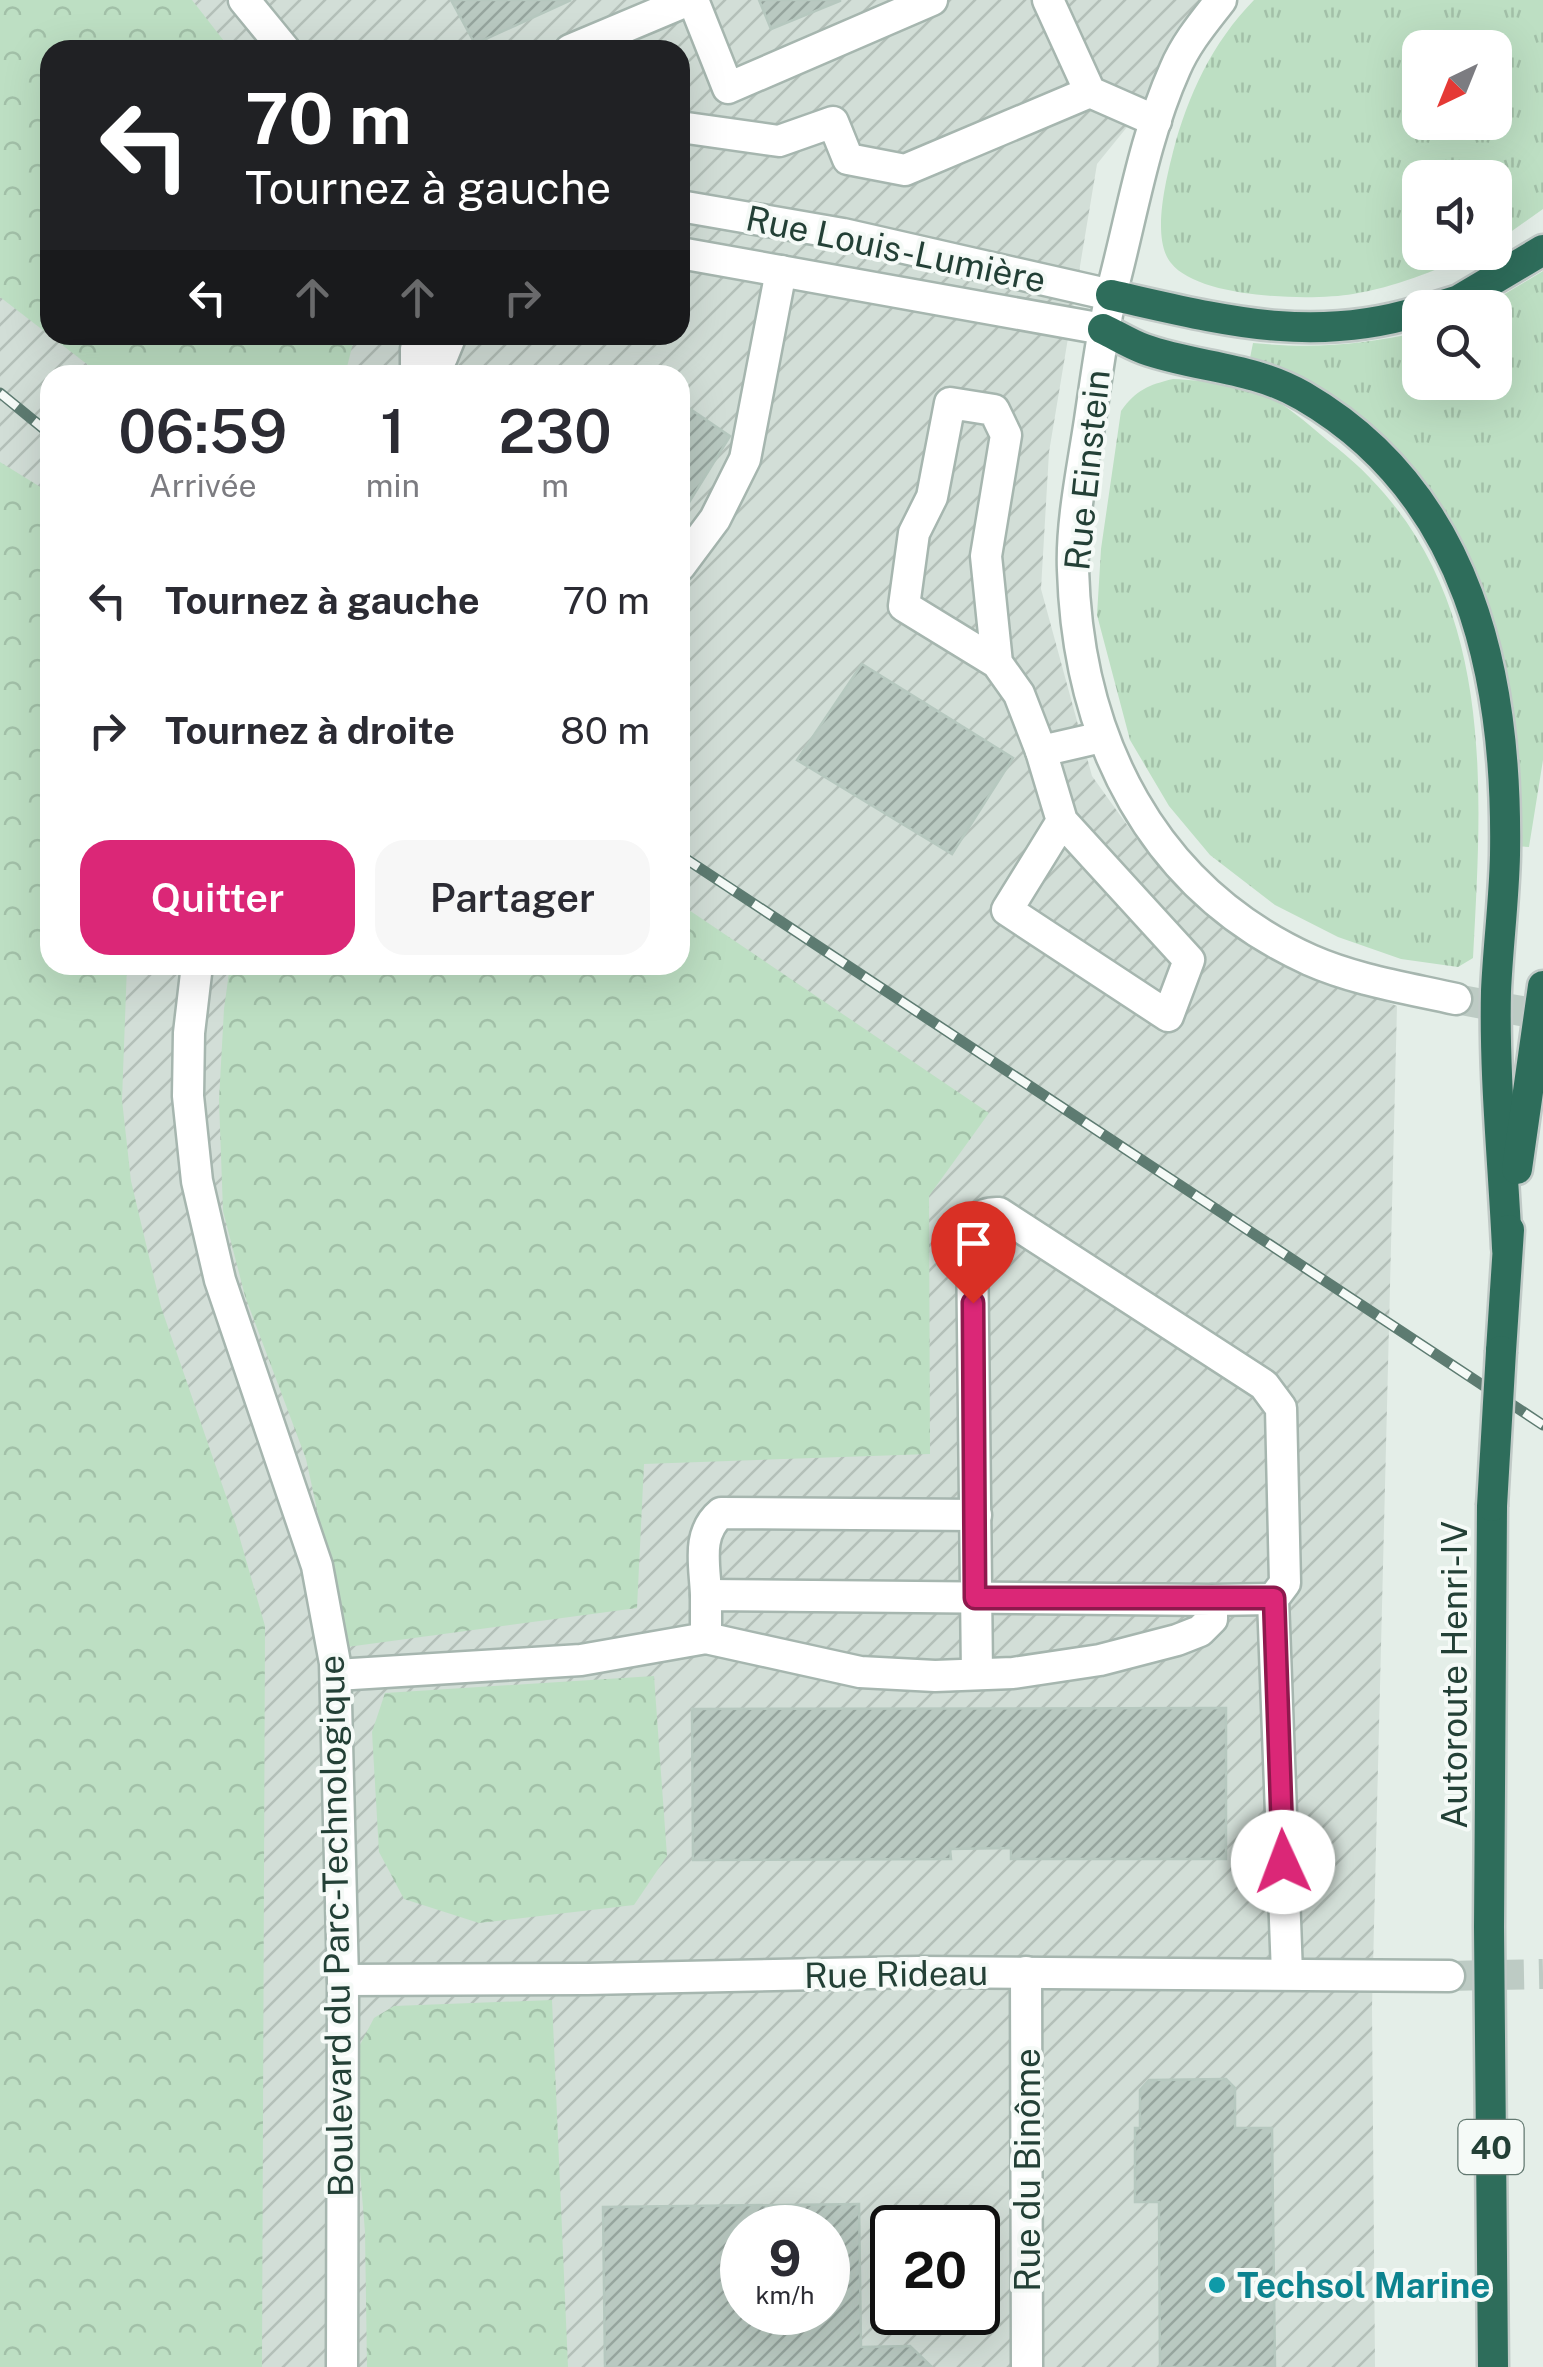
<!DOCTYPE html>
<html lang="fr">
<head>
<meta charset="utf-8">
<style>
  body { margin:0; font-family:"Public Sans",sans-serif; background:#f7f7f7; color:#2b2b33; height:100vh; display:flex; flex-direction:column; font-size:38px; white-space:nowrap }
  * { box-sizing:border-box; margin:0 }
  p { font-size:32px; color:#7c7c81 }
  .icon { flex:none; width:55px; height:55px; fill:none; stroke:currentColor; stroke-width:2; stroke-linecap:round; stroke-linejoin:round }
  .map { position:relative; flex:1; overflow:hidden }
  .side { position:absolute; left:40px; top:365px; width:650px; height:610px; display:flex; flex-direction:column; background:#fff; border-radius:30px; box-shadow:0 10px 40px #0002 }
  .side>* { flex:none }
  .banner { position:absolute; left:40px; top:40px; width:650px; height:305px; border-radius:30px; box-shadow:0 10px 40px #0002; background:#202124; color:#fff; overflow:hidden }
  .needle { width:65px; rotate:223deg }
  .tools { position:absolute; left:1402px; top:30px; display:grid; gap:20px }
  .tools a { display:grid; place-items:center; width:110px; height:110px; border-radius:20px; background:#fff; box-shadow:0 10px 40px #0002; font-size:50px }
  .speed { position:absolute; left:720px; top:2205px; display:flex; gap:20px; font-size:50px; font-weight:700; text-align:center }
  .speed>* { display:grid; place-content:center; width:130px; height:130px; border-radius:50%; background:#fff; box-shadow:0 10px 40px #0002; line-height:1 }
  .speed small { font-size:25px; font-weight:400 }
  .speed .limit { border:5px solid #111; border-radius:15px; background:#fff; color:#111 }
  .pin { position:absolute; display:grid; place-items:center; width:85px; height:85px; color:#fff; margin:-102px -42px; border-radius:50% 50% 50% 0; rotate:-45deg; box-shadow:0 0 10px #0007 }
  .pin .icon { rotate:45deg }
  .me { position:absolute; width:110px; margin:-55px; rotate:358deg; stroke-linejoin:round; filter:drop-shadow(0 0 8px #0008) }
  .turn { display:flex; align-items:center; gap:35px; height:210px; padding:0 40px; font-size:45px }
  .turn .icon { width:130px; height:130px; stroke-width:2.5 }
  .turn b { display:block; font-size:70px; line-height:85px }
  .lanes { display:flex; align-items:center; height:95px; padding:0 40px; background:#0003; justify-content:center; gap:50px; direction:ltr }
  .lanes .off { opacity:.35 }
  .eta { display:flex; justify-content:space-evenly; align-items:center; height:170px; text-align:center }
  .eta b { font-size:60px; font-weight:600; line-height:70px }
  .action { display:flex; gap:20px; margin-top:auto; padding:20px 40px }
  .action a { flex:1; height:115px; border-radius:30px; background:#db2777; color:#fff; font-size:40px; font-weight:600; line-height:115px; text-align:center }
  .action a+a { background:#f7f7f7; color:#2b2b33 }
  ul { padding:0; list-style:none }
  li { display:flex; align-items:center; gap:30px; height:130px; padding:0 40px }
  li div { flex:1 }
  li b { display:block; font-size:38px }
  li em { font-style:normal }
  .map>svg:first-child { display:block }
</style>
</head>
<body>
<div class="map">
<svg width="1543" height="2367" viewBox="0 0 1543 2367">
  <defs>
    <pattern id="industrial-furrows" width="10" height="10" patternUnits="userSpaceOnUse" patternTransform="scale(2.5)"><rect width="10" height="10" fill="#d2ded7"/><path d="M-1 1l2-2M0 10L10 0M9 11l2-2" fill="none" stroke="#b4c0b9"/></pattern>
    <pattern id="grass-tufts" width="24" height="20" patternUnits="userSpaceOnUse" patternTransform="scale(2.5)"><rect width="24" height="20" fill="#bddfc3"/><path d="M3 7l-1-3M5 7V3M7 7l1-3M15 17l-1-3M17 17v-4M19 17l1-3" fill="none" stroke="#a2c0a8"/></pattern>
    <pattern id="forest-crowns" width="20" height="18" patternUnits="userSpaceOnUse" patternTransform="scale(2.5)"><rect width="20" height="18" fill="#bddfc3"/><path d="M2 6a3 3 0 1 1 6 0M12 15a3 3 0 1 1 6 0" fill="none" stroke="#a2c0a8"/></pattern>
    <pattern id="building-hatch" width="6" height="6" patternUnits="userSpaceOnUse" patternTransform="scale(2.5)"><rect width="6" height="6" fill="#b9c9c1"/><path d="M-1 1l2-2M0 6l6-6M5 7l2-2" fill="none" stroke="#96a59e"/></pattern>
  </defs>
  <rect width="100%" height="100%" fill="#e4eee8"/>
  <!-- industrial -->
  <path fill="url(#industrial-furrows)" fill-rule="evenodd" d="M0,0H1221L1175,68L1097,164L1049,452L1041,589L1092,776L1145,850L1201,908L1279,960L1397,1006L1372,2007L1375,2367H0ZM50,50H680V335H50ZM50,375H680V965H50ZM742,2228H828V2312H742ZM892,2228H978V2312H892Z"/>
  <!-- grass -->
  <g fill="url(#grass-tufts)" fill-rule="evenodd">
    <path d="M1254,0H1543V209L1495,243V178H1420V252L1475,253C1436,270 1396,287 1353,294C1312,301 1199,299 1171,263C1151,239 1166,180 1173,152C1188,95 1212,43 1254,0ZM1420,48H1495V122H1420Z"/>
    <path d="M1543,271V760L1529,847L1515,846C1514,794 1516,739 1508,687C1493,582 1438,472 1351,410C1319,388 1284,373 1250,358L1253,343C1314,349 1360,345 1420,332V382H1495V308L1483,307Z"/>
    <path d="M1173,379C1209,381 1252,384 1283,405C1301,417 1318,433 1336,447C1497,576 1483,773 1473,958L1458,967L1401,959L1338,937L1275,905L1210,855L1169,806L1130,740L1097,615L1101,549L1121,411C1136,390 1148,385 1173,379Z"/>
  </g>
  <!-- forest -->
  <g fill="url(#forest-crowns)">
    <polygon points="0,0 192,0 231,50 50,50 50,335 355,335 345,375 101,375 0,297"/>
    <polygon points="0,462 50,493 50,965 127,965 122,1100 131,1181 161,1307 236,1525 265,1626 262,2367 0,2367"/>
    <polygon points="680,904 989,1113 929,1196 930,1454 644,1464 637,1608 347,1647 306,1459 245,1296 223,1211 219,1100 224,1009 230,965 680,965"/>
    <polygon points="654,1676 667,1856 634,1905 479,1923 404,1899 379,1852 372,1732 385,1693"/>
    <polygon points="552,2000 568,2367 367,2367 365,2232 351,2062 374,2018 394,2006"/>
  </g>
  <!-- building -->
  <g fill="url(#building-hatch)" stroke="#b6c8bf" stroke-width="2.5" fill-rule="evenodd">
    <polygon points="451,0 571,0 475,44"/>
    <polygon points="759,0 840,0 840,1 771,29"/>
    <polygon points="680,402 730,436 680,517"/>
    <polygon points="862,664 1013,758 952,854 797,760"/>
    <polygon points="1226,1708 1226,1859 1011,1859 1011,1848 950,1849 951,1859 693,1860 692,1709"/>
    <polygon points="1226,2079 1235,2088 1235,2128 1272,2128 1275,2367 1160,2367 1159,2202 1135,2202 1135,2128 1140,2128 1140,2090 1149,2080"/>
    <path d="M859,2204L861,2347L910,2346L932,2367H605L603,2207ZM742,2228H828V2312H742Z"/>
  </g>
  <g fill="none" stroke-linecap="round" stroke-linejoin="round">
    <!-- minor-tunnel -->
    <g stroke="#bdcbc4" stroke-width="30" stroke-dasharray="30 15" stroke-linecap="butt">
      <polyline points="1456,999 1543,1015"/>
      <polyline points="1449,1976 1543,1974"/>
    </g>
    <!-- minor casing -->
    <g stroke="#a6b6af" stroke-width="35">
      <g id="minor">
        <polyline points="244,0 285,50"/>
        <polyline points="693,0 728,88 932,0"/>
        <polyline points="1048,0 1090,92 1156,121"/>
        <path d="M1221,0C1204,22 1186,43 1175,69C1145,136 1133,209 1115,279C1103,326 1097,373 1090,420C1083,467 1071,523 1073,570C1078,738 1151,888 1310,960C1355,980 1407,988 1456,999"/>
        <polyline points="570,50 689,0"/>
        <polyline points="680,127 779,141 833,122 848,159 905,170 1090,92"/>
        <polyline points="680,206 843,234 1111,295"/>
        <polyline points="680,253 1103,329"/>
        <polyline points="416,375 416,349 420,335"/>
        <polyline points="426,375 442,357 451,335"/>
        <polyline points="680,566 715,519 745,459 781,271"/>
        <polyline points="997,663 986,556 1006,435 994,410 950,403 932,497 914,533 904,606 997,663 1019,694 1041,751 1102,737"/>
        <polyline points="1041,751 1062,821 1007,910 1168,1016 1189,960 1062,821"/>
        <polyline points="197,965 189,1033 188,1096 197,1181 220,1280 317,1566 335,1663 343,1980 342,2367"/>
        <path d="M706,1595C705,1565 696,1534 721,1513L976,1515"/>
        <polyline points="1212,1600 1273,1599"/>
        <path d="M977,1674L972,1240C973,1221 980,1212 999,1213L1264,1385L1281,1408L1285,1583L1273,1599L1287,1974"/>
        <polyline points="336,1675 581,1660 706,1638 860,1672 935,1676 1013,1673 1100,1660 1177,1640 1200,1631 1212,1619 1212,1600 706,1595 706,1638"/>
        <polyline points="1026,1972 1027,2367"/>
        <polyline points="343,1980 588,1979 918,1972 1449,1976"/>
      </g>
    </g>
    <!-- highway casing -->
    <g stroke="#c1cac7" stroke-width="35">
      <g id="highway">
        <path d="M1111,295C1219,319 1310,345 1420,311"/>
        <polyline points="1433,308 1459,300 1543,250"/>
        <path d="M1103,329C1116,335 1130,344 1144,349C1197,368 1251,366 1303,396C1470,493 1508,676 1505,855C1504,901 1498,946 1496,991C1494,1076 1503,1163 1507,1248"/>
        <polyline points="1517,1169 1543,986"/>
        <polyline points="1501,1351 1509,1230"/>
        <polyline points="1492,1506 1489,1927 1493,2367"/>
      </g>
    </g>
    <!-- minor -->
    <use href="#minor" stroke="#fff" stroke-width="30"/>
    <!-- highway -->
    <use href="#highway" stroke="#2e6d5b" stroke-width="30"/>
    <!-- rail casing -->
    <g stroke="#5d7b71" stroke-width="11">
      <g id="rail">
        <polyline points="0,393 50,434"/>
        <polyline points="680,855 1543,1425"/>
      </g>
    </g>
    <!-- rail -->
    <use href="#rail" stroke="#f5faf7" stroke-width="8" stroke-dasharray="22" stroke-linecap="butt"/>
    <!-- highway-bridge casing -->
    <g stroke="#c1cac7" stroke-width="35" stroke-linecap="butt">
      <polyline id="highway-bridge" points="1492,1506 1501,1351"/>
    </g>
    <!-- highway-bridge -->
    <use href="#highway-bridge" stroke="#2e6d5b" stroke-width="30"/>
  </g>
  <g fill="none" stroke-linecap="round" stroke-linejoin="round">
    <!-- route casing -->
    <g stroke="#8e194d" stroke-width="25">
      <polyline id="route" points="973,1303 975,1598 1274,1598 1283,1862"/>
    </g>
    <!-- route -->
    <use href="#route" stroke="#db2777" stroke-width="18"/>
  </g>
  <!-- markers -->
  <circle fill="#0f9aa8" stroke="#f5faf7" stroke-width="4" cx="1217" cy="2285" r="10"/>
  <g text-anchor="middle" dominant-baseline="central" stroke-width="8" stroke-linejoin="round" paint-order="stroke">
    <!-- shield labels -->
    <rect fill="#f5faf7" stroke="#627870" stroke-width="2.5" x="1458.5" y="2120" width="65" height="54" rx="8"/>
    <g font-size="32" font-weight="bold" fill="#234036">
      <text x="1491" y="2147">40</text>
    </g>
    <!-- street labels -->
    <g font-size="35" fill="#234036" stroke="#f5faf7">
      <text transform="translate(896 249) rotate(12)">Rue Louis-Lumière</text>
      <text transform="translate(1087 470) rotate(-84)">Rue Einstein</text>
      <text transform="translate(1454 1675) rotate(-90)">Autoroute Henri-IV</text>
      <text transform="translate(336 1926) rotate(-91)">Boulevard du Parc-Technologique</text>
      <text transform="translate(896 1974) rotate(-1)">Rue Rideau</text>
      <text transform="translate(1027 2170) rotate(-90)">Rue du Binôme</text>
    </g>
    <!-- culture labels -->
    <g font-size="35" font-weight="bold" fill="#0d838f" stroke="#f5faf7" text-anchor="start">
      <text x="1237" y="2285">Techsol Marine</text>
    </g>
  </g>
</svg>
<div class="tools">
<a><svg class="needle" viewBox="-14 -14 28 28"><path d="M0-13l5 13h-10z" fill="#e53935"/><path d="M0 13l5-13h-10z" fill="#7c7c81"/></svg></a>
<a><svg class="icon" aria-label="sound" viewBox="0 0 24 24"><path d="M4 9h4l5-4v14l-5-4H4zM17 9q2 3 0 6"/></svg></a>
<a><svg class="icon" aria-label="search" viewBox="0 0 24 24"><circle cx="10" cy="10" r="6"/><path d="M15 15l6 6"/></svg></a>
</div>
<div class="speed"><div>9<small>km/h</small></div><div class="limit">20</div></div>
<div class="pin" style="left:973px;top:1303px;background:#d93025"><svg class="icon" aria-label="arrive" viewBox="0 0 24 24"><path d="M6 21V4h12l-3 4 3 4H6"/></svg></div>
<svg class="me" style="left:1283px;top:1862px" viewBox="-20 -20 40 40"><circle r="19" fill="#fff"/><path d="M0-13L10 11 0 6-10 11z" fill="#db2777"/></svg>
<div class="banner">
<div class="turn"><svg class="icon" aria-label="left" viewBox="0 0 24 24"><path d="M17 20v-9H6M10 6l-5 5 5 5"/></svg><div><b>70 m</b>Tournez à gauche</div></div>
<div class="lanes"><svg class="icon" aria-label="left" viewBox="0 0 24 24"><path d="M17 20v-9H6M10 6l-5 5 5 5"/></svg><svg class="icon off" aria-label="ahead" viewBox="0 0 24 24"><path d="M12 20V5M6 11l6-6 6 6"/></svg><svg class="icon off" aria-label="ahead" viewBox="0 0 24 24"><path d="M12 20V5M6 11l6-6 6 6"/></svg><svg class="icon off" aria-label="right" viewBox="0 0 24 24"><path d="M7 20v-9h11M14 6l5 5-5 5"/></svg></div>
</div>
<section class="side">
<div class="eta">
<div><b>06:59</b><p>Arrivée</p></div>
<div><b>1</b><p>min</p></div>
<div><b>230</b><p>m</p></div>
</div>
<ul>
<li><svg class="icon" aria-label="left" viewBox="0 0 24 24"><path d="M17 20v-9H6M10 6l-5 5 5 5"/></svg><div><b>Tournez à gauche</b></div><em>70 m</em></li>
<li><svg class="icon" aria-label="right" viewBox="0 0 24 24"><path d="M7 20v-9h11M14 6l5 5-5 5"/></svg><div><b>Tournez à droite</b></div><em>80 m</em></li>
</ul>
<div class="action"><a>Quitter</a><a>Partager</a></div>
</section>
</div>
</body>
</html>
